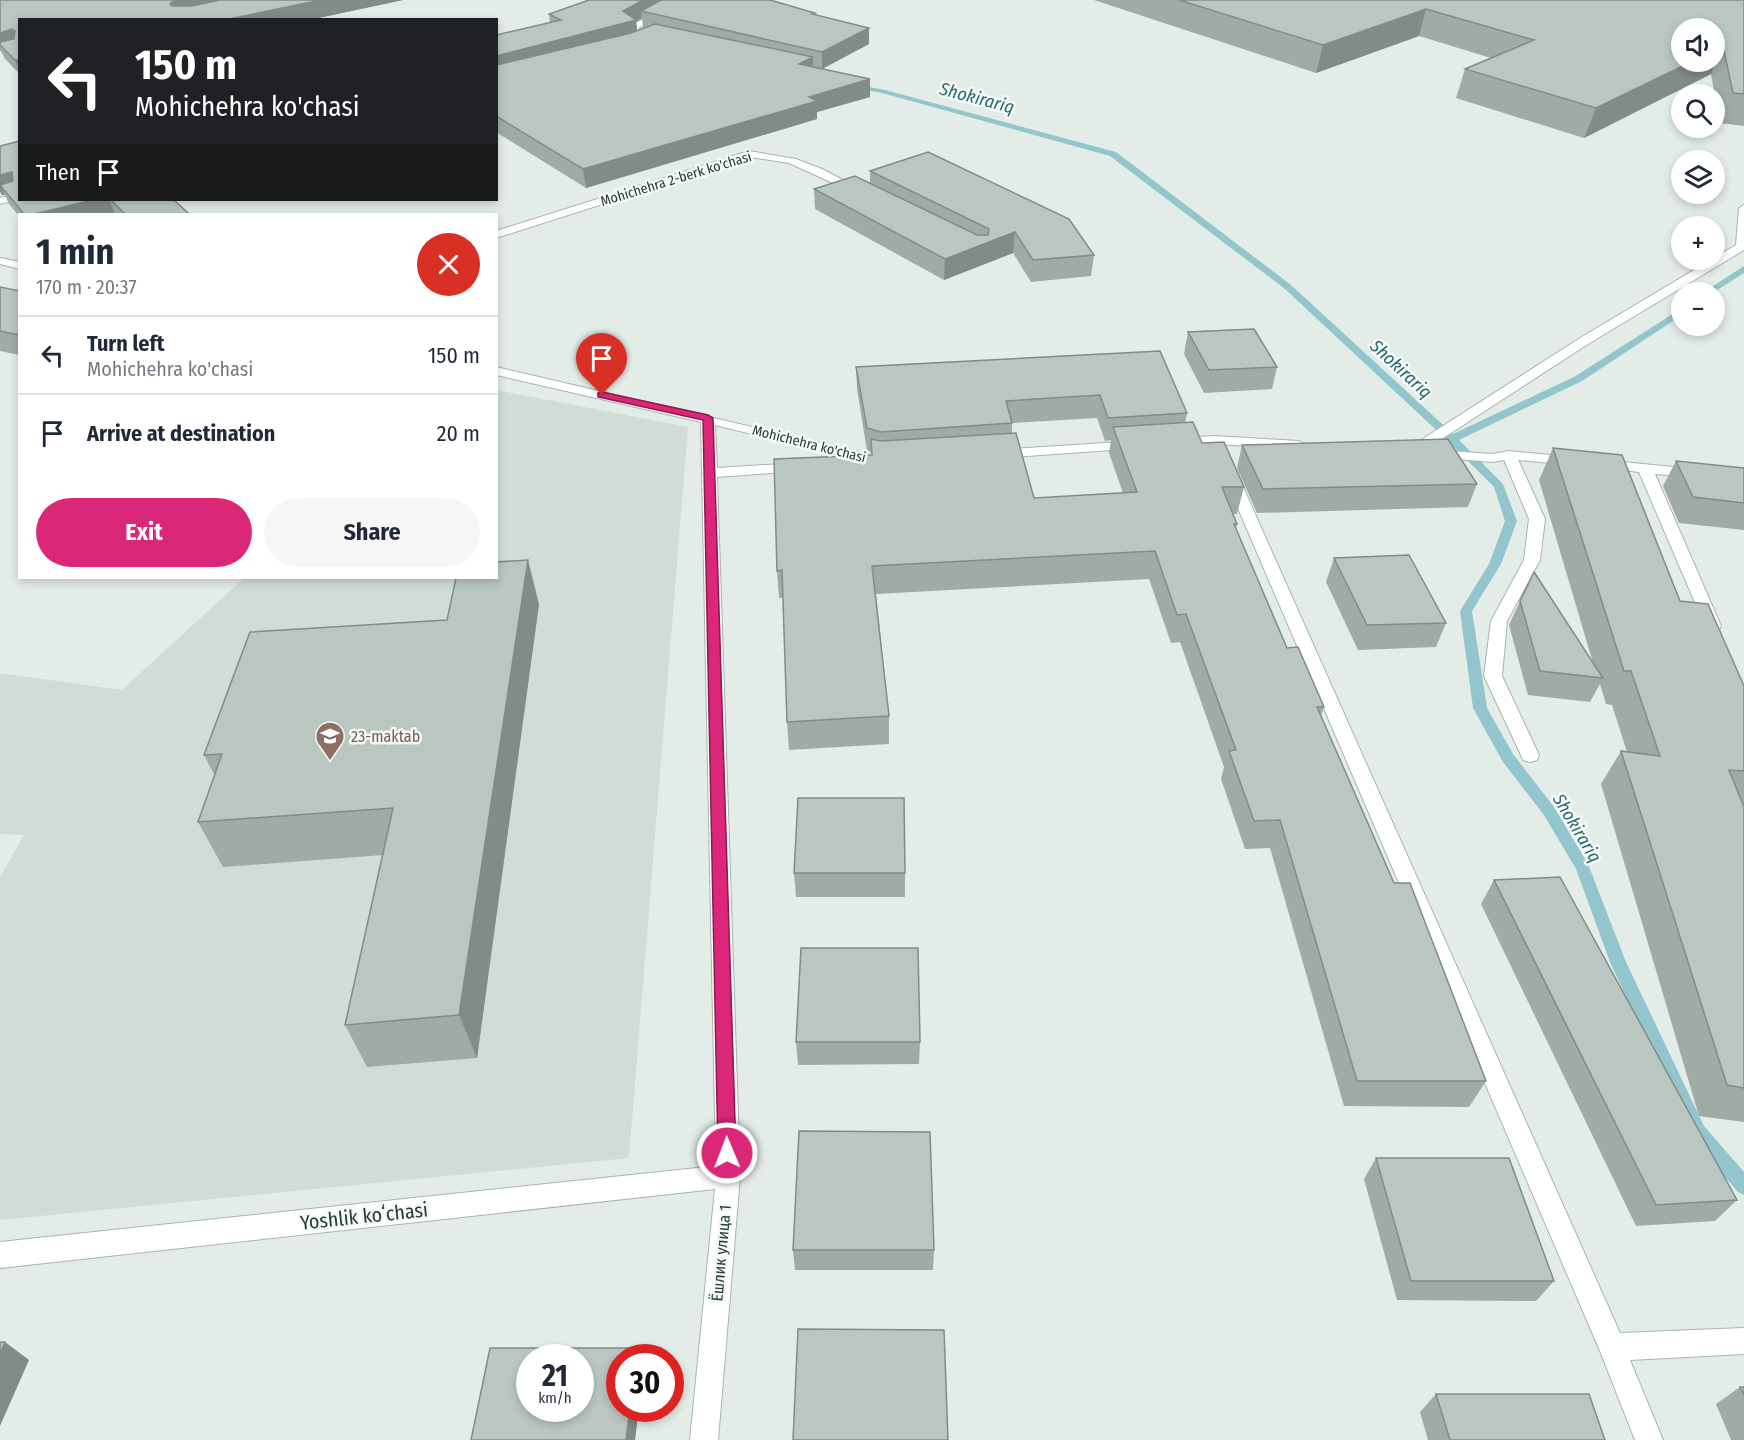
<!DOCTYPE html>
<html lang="en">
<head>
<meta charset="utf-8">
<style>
  body { margin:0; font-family:"Fira Sans Condensed",sans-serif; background:#f6f6f7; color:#1f2937; height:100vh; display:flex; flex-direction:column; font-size:22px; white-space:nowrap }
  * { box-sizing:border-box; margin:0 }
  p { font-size:20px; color:#747a83 }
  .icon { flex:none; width:33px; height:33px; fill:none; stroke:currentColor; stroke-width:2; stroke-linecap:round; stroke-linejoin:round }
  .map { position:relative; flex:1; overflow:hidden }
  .panel { position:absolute; left:18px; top:213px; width:480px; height:366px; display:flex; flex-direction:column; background:#fff; border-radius:0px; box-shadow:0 3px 9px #0003 }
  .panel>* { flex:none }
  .banner { position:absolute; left:18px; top:18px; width:480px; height:183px; border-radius:0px; box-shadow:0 3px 9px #0003; background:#202124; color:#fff; overflow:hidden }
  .controls { position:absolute; left:1671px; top:18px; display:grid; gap:12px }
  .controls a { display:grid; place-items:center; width:54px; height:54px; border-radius:50%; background:#fff; box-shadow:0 3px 9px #0003; font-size:30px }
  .speed { position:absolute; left:516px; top:1344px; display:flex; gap:12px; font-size:30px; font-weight:700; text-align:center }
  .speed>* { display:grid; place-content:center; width:78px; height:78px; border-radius:50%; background:#fff; box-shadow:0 3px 9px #0003; line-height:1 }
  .speed small { font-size:15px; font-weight:400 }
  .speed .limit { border:9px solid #d22; background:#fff; color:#111 }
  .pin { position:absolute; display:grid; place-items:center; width:51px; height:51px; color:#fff; margin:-62px -26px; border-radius:50% 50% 50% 0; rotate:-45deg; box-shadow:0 0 6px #0007 }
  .pin .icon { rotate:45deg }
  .me { position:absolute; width:66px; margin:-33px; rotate:359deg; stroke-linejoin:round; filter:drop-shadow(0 0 4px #0008) }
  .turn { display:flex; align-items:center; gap:21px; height:126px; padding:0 18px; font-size:27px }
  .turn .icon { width:78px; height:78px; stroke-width:2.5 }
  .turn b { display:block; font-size:42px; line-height:51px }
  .then { display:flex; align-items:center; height:57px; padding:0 18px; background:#0003; gap:12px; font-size:22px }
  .round { display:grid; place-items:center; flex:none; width:63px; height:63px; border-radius:32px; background:#f6f6f7 }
  .summary { display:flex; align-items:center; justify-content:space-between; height:102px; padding:0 18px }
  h1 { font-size:36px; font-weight:700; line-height:45px }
  .button { display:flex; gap:12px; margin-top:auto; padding:12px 18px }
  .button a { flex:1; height:69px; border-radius:36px; background:#db2777; color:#fff; font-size:24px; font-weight:700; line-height:69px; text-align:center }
  .button a+a { background:#f6f6f7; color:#1f2937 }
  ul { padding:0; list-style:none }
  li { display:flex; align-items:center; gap:18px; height:78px; padding:0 18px; border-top:2px solid #e0e1e3 }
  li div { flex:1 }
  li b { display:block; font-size:22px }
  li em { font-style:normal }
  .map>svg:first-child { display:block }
</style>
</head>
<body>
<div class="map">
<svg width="1744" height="1440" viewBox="0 0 1744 1440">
  <rect width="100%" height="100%" fill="#e4ece8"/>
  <!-- built -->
  <polygon fill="#d2dcd7" points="497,390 688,427 629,1158 0,1220 0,877 24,835 0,834 0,673 122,690 244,578 496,578"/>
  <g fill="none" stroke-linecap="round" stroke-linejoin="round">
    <!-- stream -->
    <g fill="#92c5cc" fill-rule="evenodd">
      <polygon points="666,0 673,0 655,16 622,29 617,28 651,14"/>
      <polygon points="852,84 885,90 1116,152 1291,285 1453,434 1574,377 1682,308 1682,315 1582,381 1459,440 1503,484 1517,521 1501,564 1472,611 1487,708 1513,754 1554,807 1588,864 1626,962 1704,1126 1744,1172 1744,1195 1738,1192 1692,1138 1610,962 1576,869 1544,815 1503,762 1473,708 1460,611 1489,564 1505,521 1494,487 1448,441 1285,289 1110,156 882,93 850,87"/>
      <polygon points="1744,266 1744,273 1714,292 1704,292"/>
    </g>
    <!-- lane casing -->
    <g stroke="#a7b4af" stroke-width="2">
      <g id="lane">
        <polygon points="1744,205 1744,250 1588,344 1417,455 1407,455 1405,452 1407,449 1580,338 1736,245 1739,208"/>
        <polygon points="1509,451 1516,455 1545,519 1540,560 1507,621 1502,676 1539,755 1537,760 1530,762 1523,760 1521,755 1484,676 1491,621 1524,560 1529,519 1502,455"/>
      </g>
    </g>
    <!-- street casing -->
    <g stroke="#a7b4af" stroke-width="2">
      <g id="street">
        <polygon points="678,0 688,0 638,28 648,31 648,35 642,35 627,28"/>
        <polygon points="749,151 796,159 822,169 864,191 863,193 855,193 789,163 750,157 496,238 496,231"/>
        <polygon points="20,193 20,199 0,204 0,198"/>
        <polygon points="0,258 20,262 20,269 0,264"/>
        <polygon points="496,367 885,458 887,461 880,465 715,425 717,468 798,463 805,467 798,471 717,477 740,1176 718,1440 690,1440 715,1189 0,1268 0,1242 716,1166 701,422 496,375"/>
        <polygon points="1215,436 1299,441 1306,445 1299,449 1215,444 1177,446 1170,442 1177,438"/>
        <polygon points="1135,441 1142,445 1140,448 998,458 991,454 998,450"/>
        <polygon points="1435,450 1493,454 1509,451 1571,457 1578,461 1571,465 1509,459 1493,462 1430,457 1428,454 1430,451"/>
        <polygon points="1602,460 1694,469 1701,473 1694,477 1655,474 1721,626 1719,630 1707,630 1705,626 1639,472 1597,467 1595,464"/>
        <polygon points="1232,474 1239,478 1620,1333 1744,1328 1744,1354 1630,1360 1663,1440 1635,1440 1600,1351 1225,478"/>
      </g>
    </g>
    <!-- lane -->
    <use href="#lane" fill="#fff" fill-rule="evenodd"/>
    <!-- street -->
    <use href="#street" fill="#fff" fill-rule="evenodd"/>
  </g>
  <!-- wall -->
  <g fill="#a0aba6" fill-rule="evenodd">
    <polygon points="0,0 403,0 309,20 20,20 20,74 5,59 1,51 0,51"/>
    <path d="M589,0L815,15L869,28V44L822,69L870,79V97L817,112V119L586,188L496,132V35L550,23L549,14ZM642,18L643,27H645L637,30L636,21Z"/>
    <polygon points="1094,0 1744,0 1744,126 1720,123 1711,74 1584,138 1456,98 1465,69 1491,58 1419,36 1316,73"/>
    <polygon points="0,146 20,200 176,200 174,200 189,214 20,214 20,217 9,204 5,195 2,195 0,192"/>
    <polygon points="870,171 1094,255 1091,276 1031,282 1013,253 944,280 815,209 814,189 870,183"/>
    <polygon points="0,287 20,291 20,355 0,351"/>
    <polygon points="1188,332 1277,367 1272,389 1204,393 1184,354"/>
    <path d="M1160,351L1187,413L1185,423L1202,443L1244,487L1237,514H1233L1237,524L1236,529L1287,648L1324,707L1321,716L1394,883L1486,1081L1469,1107L1344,1106L1270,848L1245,849L1221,779L1224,767L1180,642L1171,643L1149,579L876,594L889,716V744L789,750L787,722L783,598H779L777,571L871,455V452L867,451L857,389L856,367ZM1097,418L1105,441L1111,440L1109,453L1123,493L1034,498L1012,433V423Z"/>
    <polygon points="1242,445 1477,484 1468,507 1257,513 1237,468"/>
    <polygon points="1553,448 1680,601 1744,686 1744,1122 1699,1116 1601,784 1621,751 1627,752 1612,705 1606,704 1600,684 1590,702 1528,695 1509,625 1520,601 1593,663 1539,480"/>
    <polygon points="1676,461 1744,468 1744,530 1679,523 1663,486"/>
    <polygon points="1334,558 1446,623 1436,647 1358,650 1326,582"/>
    <polygon points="539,604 477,1058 367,1067 345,1025 383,855 223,867 198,822 215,776 204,755 447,620"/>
    <polygon points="794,873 905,873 905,897 796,897"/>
    <polygon points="1494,880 1737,1200 1715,1221 1636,1226 1481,904"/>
    <polygon points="796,1042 920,1042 919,1064 798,1065"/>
    <polygon points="1376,1158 1554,1281 1536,1301 1397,1300 1364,1179"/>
    <polygon points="793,1250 934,1250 933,1270 795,1270"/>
    <polygon points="1740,1387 1744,1387 1744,1440 1731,1440 1716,1404"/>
    <polygon points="1436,1394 1605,1440 1428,1440 1420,1412"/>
  </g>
  <!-- shaded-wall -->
  <g fill="#828b87">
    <polygon points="180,0 261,0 178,18 170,4 172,2"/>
    <polygon points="321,0 403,0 309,20 224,20"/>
    <polygon points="643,0 674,0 641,11 642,18 636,21 638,36 496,74 496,56 623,11"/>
    <polygon points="1426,9 1419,36 1316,73 1323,45"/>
    <polygon points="869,28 869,44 822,69 822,52"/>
    <polygon points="12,29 20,46 0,45 0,33"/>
    <polygon points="1723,46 1711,74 1584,138 1596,108 1691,62 1714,62 1714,50"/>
    <polygon points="813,57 813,74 799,64"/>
    <polygon points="15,60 20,60 20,70"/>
    <polygon points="870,79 870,97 817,112 817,119 586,188 583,169 809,97"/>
    <polygon points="12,172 20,187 0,185 5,195 2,195 0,190 0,175"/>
    <polygon points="93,200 109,200 115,214 34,214"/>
    <polygon points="1015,232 1013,253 944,280 945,259"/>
    <polygon points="528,560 539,604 477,1058 459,1015"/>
    <polygon points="5,1342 29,1360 0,1426 0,1353"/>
    <polygon points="637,1348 641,1358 636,1358"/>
    <polygon points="630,1408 639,1408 635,1440 626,1440"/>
  </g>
  <!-- building -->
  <g fill="#bac7c1" stroke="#828b87" stroke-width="1.5" fill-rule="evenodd">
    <polygon points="0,0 180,0 172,2 170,4 172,6 192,6 220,0 321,0 224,20 20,20 20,60 15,60 0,45 0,42 14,39 15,31 12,29 0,33"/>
    <polygon points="589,0 643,0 623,11 636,20 496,56 496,35 561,20 549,14"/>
    <polygon points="661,0 770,0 815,13 812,14 869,28 822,52 641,11"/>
    <polygon points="1179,0 1744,0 1744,94 1733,93 1723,46 1714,50 1714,28 1682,28 1682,62 1691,62 1596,108 1465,69 1534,40 1426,9 1323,45"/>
    <polygon points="655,24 813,57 799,64 870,79 809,97 817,101 583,169 496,116 496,65 631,33"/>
    <polygon points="20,141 20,200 93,200 34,214 24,214 0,185 13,181 12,172 0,175 0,146"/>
    <polygon points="928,152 1069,219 1094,255 1033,260 1015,232 945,259 814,189 855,176 977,235 988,235 989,229 870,171"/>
    <polygon points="111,200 174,200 189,214 125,214"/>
    <polygon points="0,287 20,291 20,335 0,331"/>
    <polygon points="1254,329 1277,367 1209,370 1188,332"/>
    <polygon points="1160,351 1187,413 1108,418 1100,395 1006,401 1012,423 881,432 867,428 856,367"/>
    <polygon points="1193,422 1202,443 1224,442 1244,487 1222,487 1237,524 1234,524 1287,648 1298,647 1324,707 1317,707 1394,883 1410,883 1486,1081 1357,1081 1280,820 1254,821 1229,751 1236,750 1186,614 1177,615 1155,551 872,566 889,716 787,722 782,570 777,571 774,459 872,455 871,439 881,441 1016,433 1034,498 1137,492 1113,427"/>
    <polygon points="1448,439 1477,484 1263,489 1242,445"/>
    <polygon points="1553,448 1622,455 1680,601 1708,604 1744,686 1744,771 1729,770 1744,807 1744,1088 1727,1085 1621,751 1660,756 1631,671 1624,671"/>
    <polygon points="1676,461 1744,468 1744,503 1693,497"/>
    <polygon points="1409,555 1446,623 1367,625 1334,558"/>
    <polygon points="528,560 459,1015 345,1025 393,808 198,822 222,754 204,755 250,632 447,620 456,578 496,578 496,562"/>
    <polygon points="1534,572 1603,678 1540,671 1520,601"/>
    <polygon points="798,798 904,798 905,873 794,873"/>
    <polygon points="1560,877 1737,1200 1656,1205 1494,880"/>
    <polygon points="801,948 918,948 920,1042 796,1042"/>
    <polygon points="799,1131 930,1132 934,1250 793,1250"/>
    <polygon points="1376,1158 1509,1158 1554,1281 1411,1281"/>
    <polygon points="798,1329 944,1330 948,1440 793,1440"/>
    <polygon points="0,1342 5,1342 0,1353"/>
    <path d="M490,1348H637L636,1358H620V1408H630L626,1440H471ZM530,1358H580V1408H530Z"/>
    <polygon points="1740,1387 1744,1387 1744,1395"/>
    <polygon points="1436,1394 1589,1394 1605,1440 1450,1440"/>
  </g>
  <!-- route -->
  <polygon fill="#db2777" stroke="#8e194d" stroke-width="1.5" points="602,392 708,415 713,418 736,1153 734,1159 727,1161 721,1159 718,1153 703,420 598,397 598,393"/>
  <!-- icons -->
  <defs>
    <g id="school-pin" transform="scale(1.5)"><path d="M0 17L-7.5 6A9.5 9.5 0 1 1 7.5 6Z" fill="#8d6e63" stroke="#f4f9f6"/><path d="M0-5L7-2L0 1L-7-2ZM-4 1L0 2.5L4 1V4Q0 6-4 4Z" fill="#fff"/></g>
  </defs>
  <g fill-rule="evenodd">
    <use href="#school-pin" x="330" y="736"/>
  </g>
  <g text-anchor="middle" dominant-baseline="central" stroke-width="5" stroke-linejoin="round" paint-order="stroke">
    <!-- far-street labels -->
    <g font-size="14" fill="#253c35" stroke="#f4f9f6">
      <text transform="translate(676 179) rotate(-17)">Mohichehra 2-berk ko'chasi</text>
      <text transform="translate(809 444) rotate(14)">Mohichehra ko'chasi</text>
    </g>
    <!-- education labels -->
    <g font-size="16" fill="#785e54" stroke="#f4f9f6" text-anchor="start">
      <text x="351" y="736">23-maktab</text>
    </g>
    <!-- street labels -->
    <g font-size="16" fill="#253c35" stroke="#f4f9f6">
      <text transform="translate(721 1253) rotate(-85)">Ёшлик улица 1</text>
    </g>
    <!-- water labels -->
    <g font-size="18" font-style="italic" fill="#256973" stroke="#f4f9f6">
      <text transform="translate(977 98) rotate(15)">Shokirariq</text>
      <text transform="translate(1401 369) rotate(43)">Shokirariq</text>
      <text transform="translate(1577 828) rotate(59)">Shokirariq</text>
    </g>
    <!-- near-street labels -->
    <g font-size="20" fill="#253c35" stroke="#f4f9f6">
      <text transform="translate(364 1216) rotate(-6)">Yoshlik koʻchasi</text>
    </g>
  </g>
</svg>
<div class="controls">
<a><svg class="icon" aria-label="sound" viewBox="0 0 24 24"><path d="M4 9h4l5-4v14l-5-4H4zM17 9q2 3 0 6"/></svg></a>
<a><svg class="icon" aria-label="search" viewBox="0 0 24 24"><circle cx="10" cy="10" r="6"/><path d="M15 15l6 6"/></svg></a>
<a><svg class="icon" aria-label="layers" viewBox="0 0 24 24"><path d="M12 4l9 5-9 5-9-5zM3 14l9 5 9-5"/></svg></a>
<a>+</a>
<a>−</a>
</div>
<div class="speed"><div>21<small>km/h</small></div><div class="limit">30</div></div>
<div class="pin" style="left:602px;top:395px;background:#d93025"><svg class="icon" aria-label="arrive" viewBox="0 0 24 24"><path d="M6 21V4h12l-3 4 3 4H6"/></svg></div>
<svg class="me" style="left:727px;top:1153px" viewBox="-20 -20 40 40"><circle r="17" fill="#db2777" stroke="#fff" stroke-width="3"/><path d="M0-11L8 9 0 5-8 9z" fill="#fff"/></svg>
<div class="banner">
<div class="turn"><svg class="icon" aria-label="left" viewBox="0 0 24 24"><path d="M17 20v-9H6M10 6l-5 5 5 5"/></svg><div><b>150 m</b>Mohichehra ko'chasi</div></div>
<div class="then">Then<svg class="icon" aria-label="arrive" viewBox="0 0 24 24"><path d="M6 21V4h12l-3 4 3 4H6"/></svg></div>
</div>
<section class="panel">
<div class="summary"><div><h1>1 min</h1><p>170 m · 20:37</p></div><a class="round" style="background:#d93025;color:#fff"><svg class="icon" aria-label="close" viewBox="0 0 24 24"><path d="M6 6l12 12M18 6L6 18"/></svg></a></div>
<ul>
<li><svg class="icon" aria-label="left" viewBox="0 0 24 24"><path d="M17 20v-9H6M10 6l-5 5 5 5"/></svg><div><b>Turn left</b><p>Mohichehra ko'chasi</p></div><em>150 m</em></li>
<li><svg class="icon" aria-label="arrive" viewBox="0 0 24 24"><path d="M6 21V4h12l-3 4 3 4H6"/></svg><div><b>Arrive at destination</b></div><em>20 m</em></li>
</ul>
<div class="button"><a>Exit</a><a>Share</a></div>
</section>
</div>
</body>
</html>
